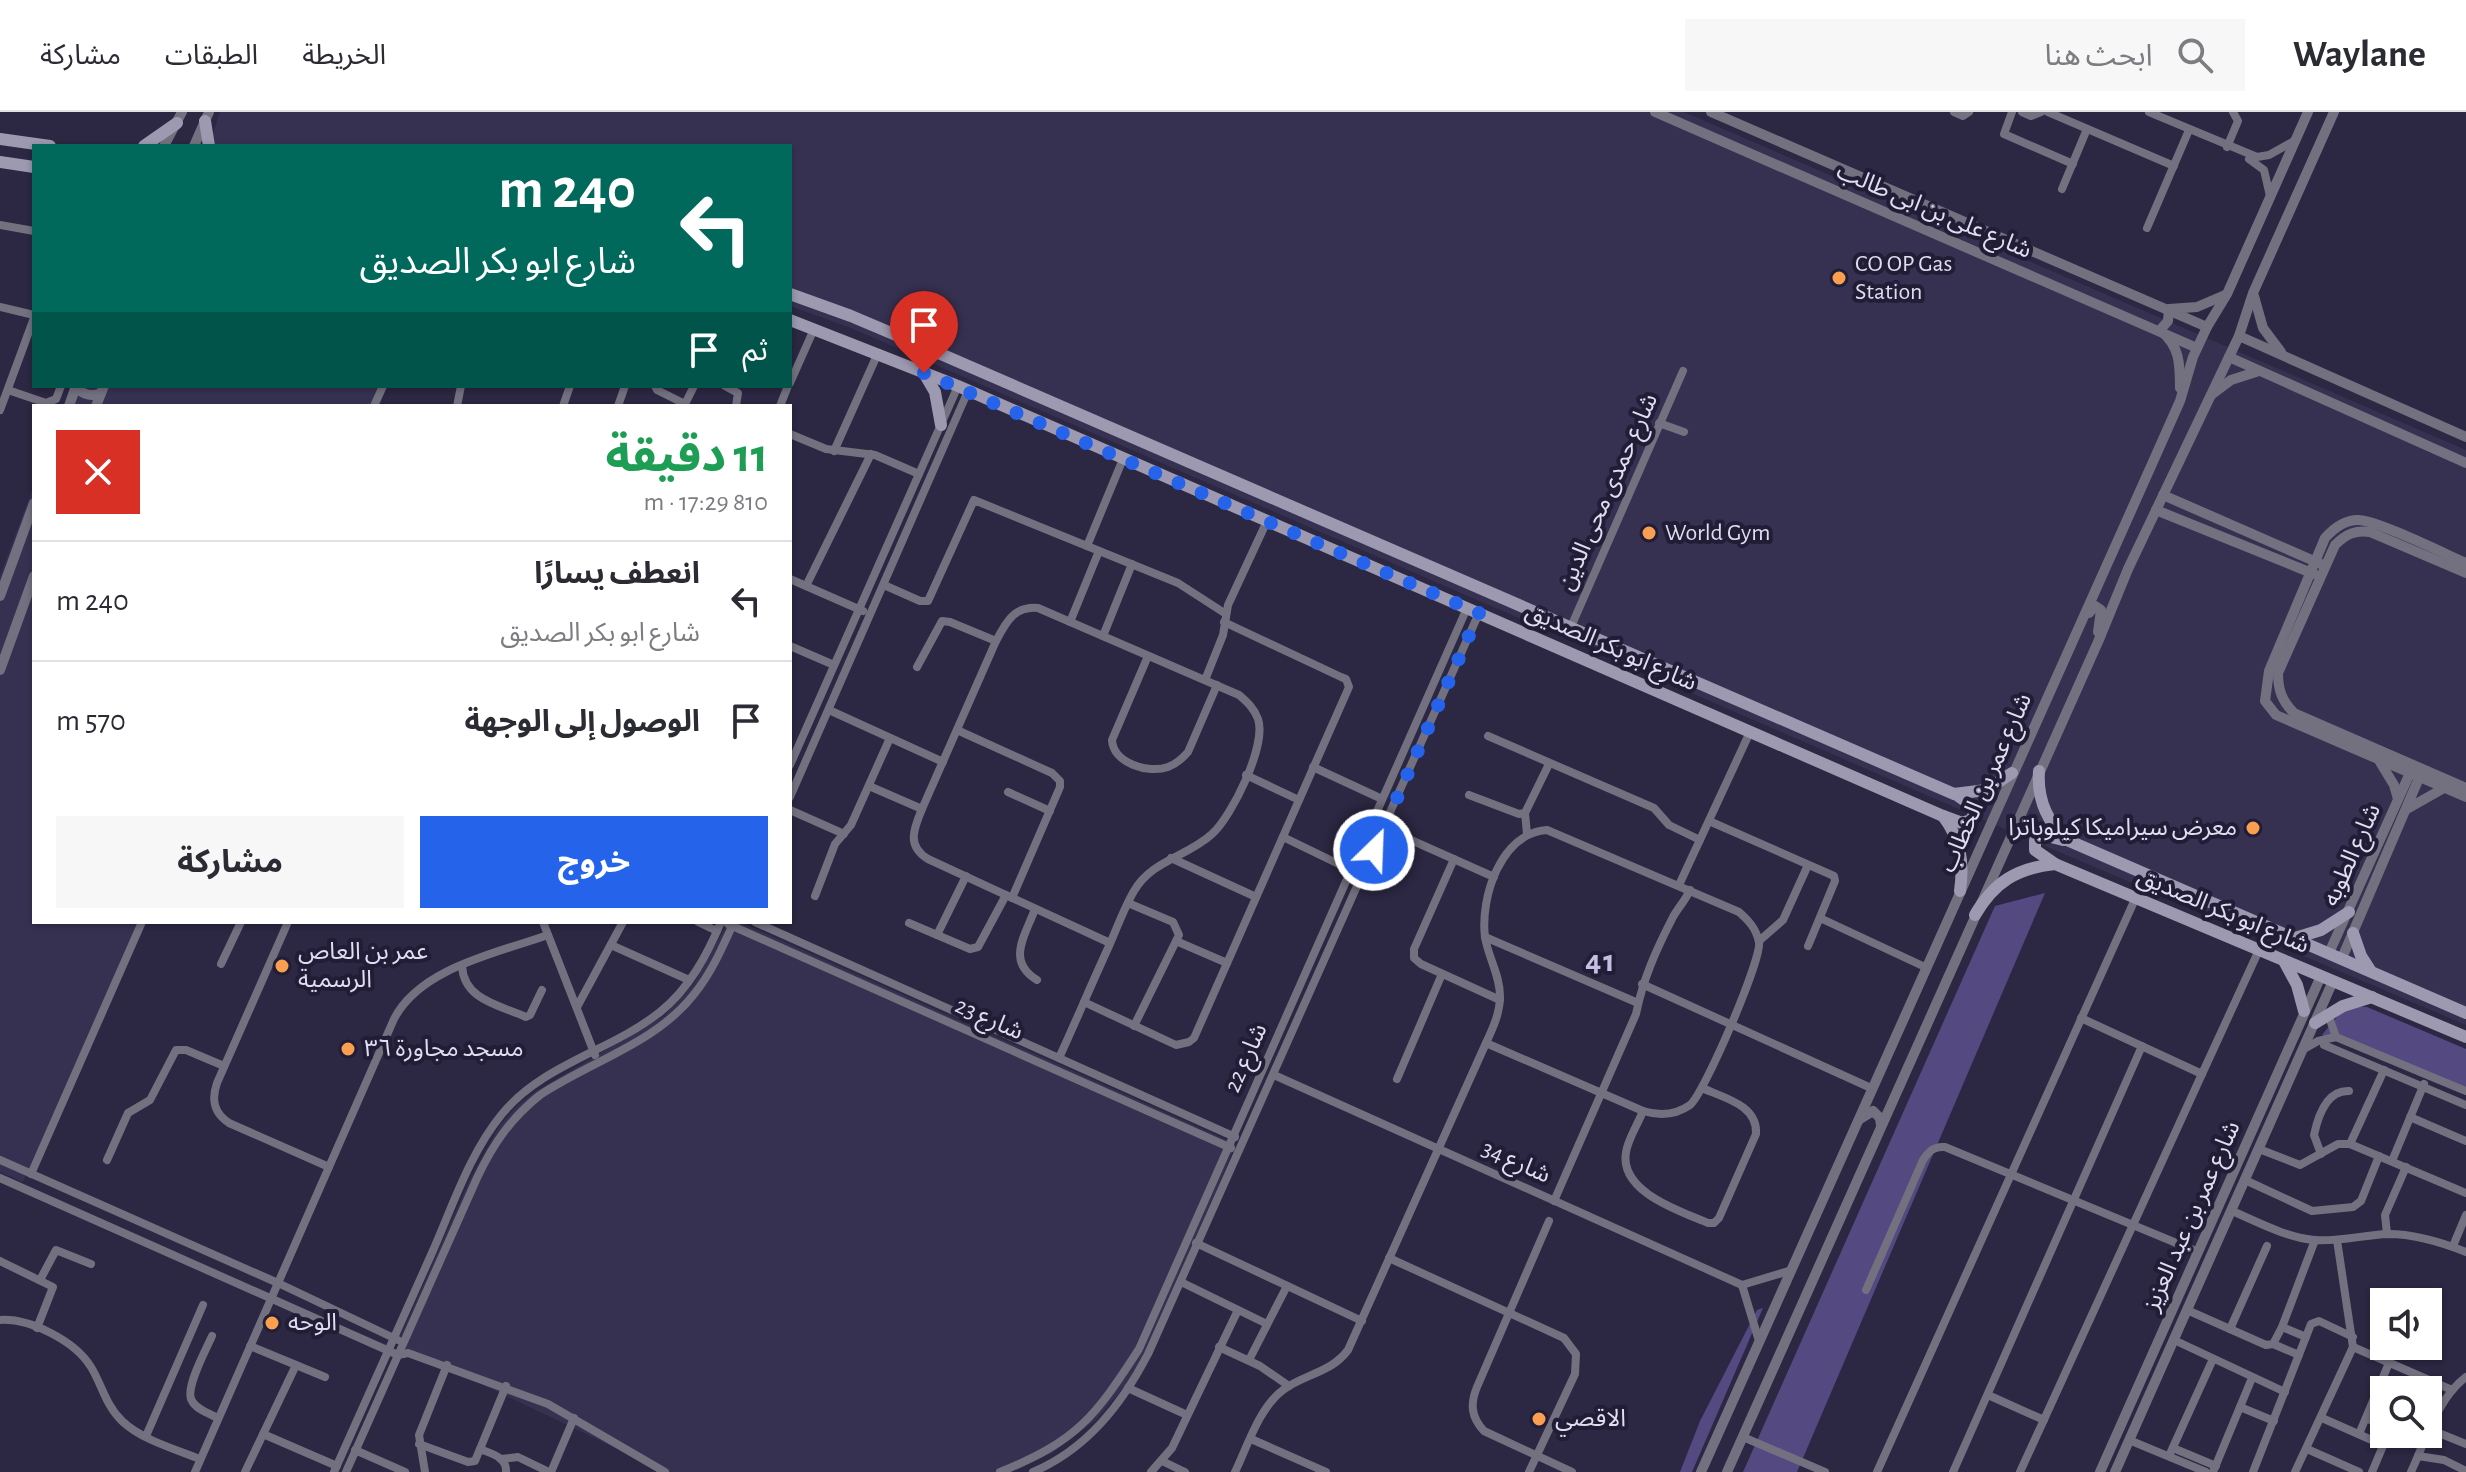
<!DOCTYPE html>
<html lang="ar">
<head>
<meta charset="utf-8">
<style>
  body { margin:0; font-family:"Alegreya Sans","Noto Sans Arabic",sans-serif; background:#f7f7f7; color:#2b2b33; direction:rtl; height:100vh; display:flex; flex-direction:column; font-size:30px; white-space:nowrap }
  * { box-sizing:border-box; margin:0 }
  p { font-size:26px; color:#7c7c81 }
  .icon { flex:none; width:44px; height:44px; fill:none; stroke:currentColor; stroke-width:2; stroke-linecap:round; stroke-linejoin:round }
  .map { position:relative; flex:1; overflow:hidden; direction:ltr }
  .drawer { position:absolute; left:32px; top:292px; width:760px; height:520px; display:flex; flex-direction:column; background:#fff; border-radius:0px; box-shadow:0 2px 6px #0004; direction:rtl }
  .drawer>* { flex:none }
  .guide { position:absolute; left:32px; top:32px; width:760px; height:244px; border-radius:0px; box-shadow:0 2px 6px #0004; direction:rtl; background:#00695c; color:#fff; overflow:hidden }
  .buttons { position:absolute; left:2370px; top:1176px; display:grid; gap:16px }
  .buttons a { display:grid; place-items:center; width:72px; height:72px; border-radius:0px; background:#fff; box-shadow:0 2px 6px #0004; font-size:40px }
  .pin { position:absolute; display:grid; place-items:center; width:68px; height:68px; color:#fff; margin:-82px -34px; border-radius:50% 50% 50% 0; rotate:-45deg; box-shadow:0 0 8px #0007 }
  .pin .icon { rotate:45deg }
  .me { position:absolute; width:88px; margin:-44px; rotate:24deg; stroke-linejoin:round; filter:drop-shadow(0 0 6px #0008) }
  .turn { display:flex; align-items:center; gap:28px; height:168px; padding:0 24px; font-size:36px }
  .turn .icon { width:104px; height:104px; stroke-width:2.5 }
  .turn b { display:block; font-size:56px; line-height:68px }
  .then { display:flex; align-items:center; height:76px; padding:0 24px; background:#0003; gap:16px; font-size:30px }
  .round { display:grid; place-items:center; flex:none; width:84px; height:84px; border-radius:0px; background:#f7f7f7 }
  .overview { display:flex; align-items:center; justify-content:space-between; height:136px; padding:0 24px }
  h1 { font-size:48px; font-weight:700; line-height:60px; color:#1e9e55 }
  .button { display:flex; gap:16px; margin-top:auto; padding:16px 24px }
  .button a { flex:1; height:92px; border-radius:0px; background:#2563eb; color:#fff; font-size:32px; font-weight:700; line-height:92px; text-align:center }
  .button a+a { background:#f7f7f7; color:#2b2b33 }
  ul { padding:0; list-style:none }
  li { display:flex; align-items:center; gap:24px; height:120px; padding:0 24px; border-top:2px solid #e1e1e2 }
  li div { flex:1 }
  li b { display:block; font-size:30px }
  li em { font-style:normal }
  header { display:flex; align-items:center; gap:48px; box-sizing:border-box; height:112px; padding:0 40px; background:#fff; border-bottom:2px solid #e1e1e2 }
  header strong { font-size:38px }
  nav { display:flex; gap:44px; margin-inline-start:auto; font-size:28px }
  .search { width:560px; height:72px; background:#f7f7f7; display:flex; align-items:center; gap:20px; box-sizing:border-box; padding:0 28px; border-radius:0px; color:#7c7c81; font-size:30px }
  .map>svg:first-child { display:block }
</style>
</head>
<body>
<header>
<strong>Waylane</strong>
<div class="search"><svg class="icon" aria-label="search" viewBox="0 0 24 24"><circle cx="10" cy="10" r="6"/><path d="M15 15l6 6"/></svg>ابحث هنا</div>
<nav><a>الخريطة</a><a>الطبقات</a><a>مشاركة</a></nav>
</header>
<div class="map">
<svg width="2466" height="1360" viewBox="0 0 2466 1360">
  <rect width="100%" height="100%" fill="#2c2742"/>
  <!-- built -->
  <g fill="#373151">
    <polygon points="220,0 1684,0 2466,338 2466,913 2000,715 851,216 790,194 790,34 209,34"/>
    <polygon points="71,274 378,274 370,294 64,294"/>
    <polygon points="34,373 34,810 139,810 23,1070 0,1060 0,464"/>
    <polygon points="728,810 740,810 1236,1032 1157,1218 1131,1267 1096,1308 1052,1341 1011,1360 666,1360 397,1232 470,1067 500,1013 518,993 536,979 664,904 693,873"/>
  </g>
  <!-- green -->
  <g fill="#554981">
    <polygon points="2045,781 1797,1360 1743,1360 1995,794"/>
    <polygon points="2354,894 2367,895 2466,937 2466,983 2322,923 2340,901"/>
    <polygon points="1763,1196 1692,1360 1680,1360 1700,1309 1757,1198"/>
  </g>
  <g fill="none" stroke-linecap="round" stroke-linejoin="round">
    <!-- minor -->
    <g stroke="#737180" stroke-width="8">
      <polyline points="1954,0 1963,4 1969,0"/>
      <polyline points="2012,0 2004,22 2073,52"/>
      <polyline points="2022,0 2031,4 2041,0"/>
      <polyline points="2048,0 2174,54"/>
      <polyline points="2149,0 2257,45 2269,43 2294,29"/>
      <polyline points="2227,35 2238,9 2233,0"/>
      <polyline points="2249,47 2264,58 2270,84"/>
      <polyline points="2062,77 2087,17"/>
      <polyline points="0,113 34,119"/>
      <polyline points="2147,116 2189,18"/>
      <polyline points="0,195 34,203"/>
      <polyline points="790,271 814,217"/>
      <polyline points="655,274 657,278 685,292"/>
      <polyline points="725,274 738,281 736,294"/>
      <polyline points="8,278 46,291 56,287 61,274"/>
      <polyline points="374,294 383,274"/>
      <polyline points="457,294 461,274"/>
      <polyline points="563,294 570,274"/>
      <polyline points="618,294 625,274"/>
      <polyline points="684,294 694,274"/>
      <polyline points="780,294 788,274"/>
      <polyline points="0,298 34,206"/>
      <polyline points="1659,311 1684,320"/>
      <polyline points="790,322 826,337 875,343 919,362"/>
      <polyline points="834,339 878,241"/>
      <polyline points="1087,434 1123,347"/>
      <polyline points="790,467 863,499"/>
      <polyline points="884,473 920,489 928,489 974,388 1178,471 1226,502"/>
      <polyline points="806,474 871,342"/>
      <polyline points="1070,510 1099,439"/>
      <polyline points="1570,517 1683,259"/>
      <polyline points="1103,524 1132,452"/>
      <polyline points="790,534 834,553"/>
      <path d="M1148,544L1112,628C1113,651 1148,662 1168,655C1176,652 1182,647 1188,640L1217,573"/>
      <polyline points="917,555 942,509 950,510 996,529"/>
      <polyline points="1205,568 1223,523 1228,493 1267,409"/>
      <polyline points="829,598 943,650"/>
      <polyline points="957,618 1052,661 1060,669 1060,675 1012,786"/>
      <polyline points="1488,624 1654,696 1669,713 1700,728"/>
      <polyline points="790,653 958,274"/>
      <polyline points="1313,655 1382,687"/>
      <polyline points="1246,663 1299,688"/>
      <polyline points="869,674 922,697"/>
      <polyline points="1008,680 1050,699"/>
      <polyline points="1469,683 1519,702 1525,701"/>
      <polyline points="790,685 968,279"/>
      <polyline points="790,698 844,722"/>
      <polyline points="1709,709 1834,764 1835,769 1808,834"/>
      <polyline points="1384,716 1494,765"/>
      <path d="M1547,718L1739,800C1748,808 1756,816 1759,830C1762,847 1704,982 1690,993C1676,1003 1660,1004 1643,999L1486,931C1493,916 1500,901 1500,884C1500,863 1488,845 1485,825C1480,785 1501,721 1547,718Z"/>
      <polyline points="1527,722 1525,701 1549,652"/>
      <polyline points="1283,725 1351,758"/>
      <polyline points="1171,746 1256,785"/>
      <polyline points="1454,747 1414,837 1414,846 1421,852 1500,888"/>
      <polyline points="1679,773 1750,620"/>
      <polyline points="815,784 835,732 851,713 890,626"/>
      <polyline points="1128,791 1173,810 1179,823 1134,914"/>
      <path d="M1035,797C1025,824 1006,849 1037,868"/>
      <polyline points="1820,806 1925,855"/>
      <path d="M288,810L217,971C211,988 214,1001 229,1011L329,1055"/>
      <polyline points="543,810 595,943"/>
      <polyline points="698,810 717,819"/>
      <polyline points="755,810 1235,1025"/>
      <polyline points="909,811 963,834 970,837 978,835 1006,783"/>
      <polyline points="728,812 1231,1036"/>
      <polyline points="937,823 966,764"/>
      <polyline points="1485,825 1638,891"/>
      <polyline points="1176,829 1227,851"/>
      <polyline points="1759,829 1783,808 1808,753"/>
      <polyline points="611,833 689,868"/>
      <polyline points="221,852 241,810"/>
      <path d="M462,854C464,888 499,893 526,905L530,903L542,878"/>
      <polyline points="1642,872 1871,976"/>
      <polyline points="1084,890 1176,933 1189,930 1194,926 1349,575 1346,567 1341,565 1224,510"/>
      <polyline points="577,895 623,810"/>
      <polyline points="2328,902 2336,925"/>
      <polyline points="2081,906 2202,962 2259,838"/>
      <polyline points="2324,933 2466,993"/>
      <polyline points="2304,937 2318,929 2336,925 2466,979"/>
      <path d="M1059,946C1076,909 1092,871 1109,834C1117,816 1124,796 1134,779C1152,748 1187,745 1212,722C1232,704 1267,633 1258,607C1254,596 1247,590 1239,583L1038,496C1014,494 1006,510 996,529L922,697C914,716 906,734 928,747L1110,831"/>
      <polyline points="1274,963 1742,1173"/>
      <polyline points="1397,967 1442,862"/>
      <path d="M1643,999C1638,1012 1628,1027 1626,1040C1619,1080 1680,1099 1708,1111H1714L1719,1106L1756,1022C1758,993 1724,986 1702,976"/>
      <polyline points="2410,1005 2466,1029"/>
      <polyline points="2350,1032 2384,958"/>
      <polyline points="2259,1037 2300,1053 2338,1032 2350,1032 2466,1081"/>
      <path d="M2321,1042L2314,1023C2318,1004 2327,978 2349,979"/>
      <polyline points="0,1048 278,1171 398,1228"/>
      <polyline points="107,1048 128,1001 150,988 176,938 186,938 224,954"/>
      <polyline points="2392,1049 2424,972"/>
      <polyline points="31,1062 142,810"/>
      <polyline points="0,1066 398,1243 408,1241 548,1292 665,1360"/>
      <polyline points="2245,1068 2312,1099 2353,1095 2361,1089 2379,1044"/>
      <path d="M1554,1089L1636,902C1643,867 1656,838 1673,805C1678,796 1685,789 1690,778"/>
      <path d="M2232,1099C2258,1110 2285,1125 2314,1128C2339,1130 2363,1123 2388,1122C2415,1122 2441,1130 2466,1140"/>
      <path d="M1549,1109L1477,1275C1470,1292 1471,1305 1484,1319L1572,1360"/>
      <polyline points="2387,1122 2385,1103 2406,1055"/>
      <polyline points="1196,1131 1362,1209"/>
      <polyline points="2453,1134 2466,1103"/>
      <polyline points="1389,1146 1564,1226 1576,1242 1575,1262 1529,1360"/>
      <polyline points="0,1149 53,1175 37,1216"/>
      <polyline points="40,1168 56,1138 91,1152"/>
      <polyline points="1181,1170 1267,1212"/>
      <polyline points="1742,1173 1759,1229"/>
      <polyline points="1742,1173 1792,1158"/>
      <path d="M1866,1178L1923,1048C1929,1039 1934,1034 1945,1035L2198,1140"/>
      <polyline points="2187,1198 2266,1233 2273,1232 2282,1215 2315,1128"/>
      <path d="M0,1208C30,1206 75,1229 91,1255C102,1273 106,1294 122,1309C142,1328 175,1337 200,1347"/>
      <polyline points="2282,1215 2306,1225"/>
      <polyline points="2230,1217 2267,1134"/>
      <path d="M212,1224C206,1238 184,1277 192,1289C197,1298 210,1302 218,1306"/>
      <polyline points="2174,1228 2285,1280"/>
      <polyline points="2273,1232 2299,1243"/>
      <polyline points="250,1234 325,1265"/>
      <polyline points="1219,1235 1260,1254 1289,1274"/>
      <polyline points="2353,1235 2452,1278"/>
      <polyline points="1249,1248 1287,1174"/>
      <polyline points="1128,1276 1187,1303"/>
      <polyline points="1988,1283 2044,1308"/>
      <polyline points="2240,1295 2274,1309"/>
      <polyline points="2322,1306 2383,1333"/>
      <polyline points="2366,1306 2384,1314"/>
      <polyline points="2429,1317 2466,1332"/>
      <polyline points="263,1322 337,1354"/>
      <polyline points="2359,1322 2389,1251"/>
      <polyline points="146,1324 203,1193"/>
      <polyline points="1743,1325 1825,1360"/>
      <polyline points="1251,1327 1326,1360"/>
      <polyline points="2129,1328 2206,1360"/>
      <polyline points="419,1332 468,1350 475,1349 506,1274"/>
      <polyline points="2173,1336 2216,1354"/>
      <path d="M480,1337C492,1342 507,1345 506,1360"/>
      <polyline points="2307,1337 2359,1360"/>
      <polyline points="355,1338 405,1360"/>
      <polyline points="2169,1344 2213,1247"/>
      <polyline points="2418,1344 2444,1348 2466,1359"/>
      <polyline points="501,1347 518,1345 549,1360"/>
      <polyline points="1162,1349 1185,1360"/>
      <path d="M195,1360L394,907C420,856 497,841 548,823"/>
      <polyline points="245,1360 296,1253"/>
      <path d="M334,1360C366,1288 399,1216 431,1143C452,1096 469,1042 502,1002C543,952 611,939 660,900C689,877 707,843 721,810"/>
      <path d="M346,1360L477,1066C493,1032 511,1006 540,983C591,949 657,931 695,881C712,860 723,834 734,810"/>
      <polyline points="425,1360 419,1323 447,1253"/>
      <polyline points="551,1360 574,1306"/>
      <path d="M1000,1360C1077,1329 1095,1305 1139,1237L1467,496"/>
      <path d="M1033,1360C1087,1337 1122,1292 1148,1242L1479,501"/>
      <polyline points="1151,1360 1172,1336 1238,1198"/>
      <path d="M1235,1360C1248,1333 1259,1296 1283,1278C1304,1262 1331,1261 1348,1238L1486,931"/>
      <polyline points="1877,1360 2136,785"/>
      <polyline points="1953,1360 2142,934"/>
      <polyline points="2020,1360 2202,962"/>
      <polyline points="2213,1360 2252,1266"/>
      <polyline points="2253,1360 2311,1212 2319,1209 2353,1225"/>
      <polyline points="2295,1360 2353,1235 2337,1128"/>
      <polyline points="2372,1360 2388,1322"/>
      <path d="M2411,1360C2426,1328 2437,1287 2466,1265"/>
    </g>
    <!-- tertiary -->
    <g stroke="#737180" stroke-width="10">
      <polyline points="1655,0 2197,236"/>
      <polyline points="1711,0 2207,215"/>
      <polyline points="164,34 182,0"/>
      <polyline points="194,34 209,0"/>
      <polyline points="2254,184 2263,216 2281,240"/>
      <polyline points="2239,224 2466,325"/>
      <polyline points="2229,245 2466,351"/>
      <path d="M76,275C83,283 92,285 101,281"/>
      <path d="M2180,276C2180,252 2180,234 2160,218L2168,209L2169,197L2197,195L2225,183"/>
      <polyline points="2211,283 2231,268 2259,259"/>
      <polyline points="69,294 76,274"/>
      <polyline points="96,294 104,274"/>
      <polyline points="2163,383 2321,452"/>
      <polyline points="2156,398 2314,462"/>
      <path d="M2466,451C2445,442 2377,408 2358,408C2344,408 2334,416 2325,426L2269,559L2265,589L2276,603L2466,685"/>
      <path d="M2466,461L2370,420C2355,418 2346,422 2335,433L2278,561C2278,578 2282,589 2294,601L2466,676"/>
      <polyline points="0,484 34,391"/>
      <polyline points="2089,501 2095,494 2101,498 2098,520"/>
      <polyline points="0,558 34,464"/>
      <polyline points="2380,650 2394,673 2398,687"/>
      <polyline points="2407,697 2444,676"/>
      <polyline points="2329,841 2410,661"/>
      <polyline points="2342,846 2419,666"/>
      <polyline points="1860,1007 1873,999 1880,1006 1881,1014"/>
      <polyline points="1701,1360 2152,352 2180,289 2193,245 2207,215 2227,182 2308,0"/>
      <polyline points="1727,1360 2098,530 2128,457 2239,224 2253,181 2334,0"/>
      <polyline points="2100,1360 2321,864"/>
      <polyline points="2115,1360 2333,869"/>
    </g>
    <!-- secondary -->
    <g stroke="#9c99b0" stroke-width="12">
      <polyline points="205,9 209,34"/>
      <polyline points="0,27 50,34"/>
      <polyline points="144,34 177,11"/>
      <polyline points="0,50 34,55"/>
      <polyline points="790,182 851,204 943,243 1954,682 1986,678 2012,661"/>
      <path d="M790,208L958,274L1943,704C1961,728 1964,750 1960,779"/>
      <polyline points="924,261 935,280 941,313"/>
      <path d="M2039,659C2037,687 2046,709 2067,728L2466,901"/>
      <polyline points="1943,704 1962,711 1971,708 1975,700 1974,695 1957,683"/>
      <polyline points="2055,752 2035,738 2035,728 2043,723 2063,728"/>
      <path d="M1975,803C1994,770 2017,756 2055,752L2466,925"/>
      <polyline points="2353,821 2361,844 2370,858"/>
      <polyline points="2295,826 2321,818 2349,800"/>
      <polyline points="2284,849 2297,873 2304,899"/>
      <polyline points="2315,911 2343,894 2372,885"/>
    </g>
  </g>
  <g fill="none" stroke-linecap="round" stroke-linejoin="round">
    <!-- route -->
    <polyline stroke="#2563eb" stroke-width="14" stroke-dasharray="0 25.2" points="924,261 1479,501 1374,738"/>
  </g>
  <!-- markers -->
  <g fill="#fa9f4f" stroke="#221d37" stroke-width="3">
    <circle cx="1839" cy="166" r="8"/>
    <circle cx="1649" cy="421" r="8"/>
    <circle cx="2253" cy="716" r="8"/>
    <circle cx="282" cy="854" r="8"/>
    <circle cx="348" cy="937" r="8"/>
    <circle cx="272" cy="1211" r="8"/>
    <circle cx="1539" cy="1307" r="8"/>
  </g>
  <g text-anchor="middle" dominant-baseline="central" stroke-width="8" stroke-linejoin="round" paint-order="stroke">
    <!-- street labels -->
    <g font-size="24" fill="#dfddef" stroke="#221d37">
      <text transform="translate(1934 99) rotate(23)">شارع على بن ابى طالب</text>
      <text transform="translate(1608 380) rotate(-66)">شارع حمدى محى الدين</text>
      <text transform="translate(1611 535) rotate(24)">شارع ابو بكر الصديق</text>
      <text transform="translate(1986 671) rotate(-66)">شارع عمر بن الخطاب</text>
      <text transform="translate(2352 743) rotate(-66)">شارع الطوبه</text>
      <text transform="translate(2223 799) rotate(23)">شارع ابو بكر الصديق</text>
      <text transform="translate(989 907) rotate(24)">شارع 23</text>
      <text transform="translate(1246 946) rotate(-66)">شارع 22</text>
      <text transform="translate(1516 1050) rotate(24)">شارع 34</text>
      <text transform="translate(2192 1104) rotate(-66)">شارع عمر بن عبد العزيز</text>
    </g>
    <!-- poi labels -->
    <g font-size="24" fill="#dfddef" stroke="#221d37" text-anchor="start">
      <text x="1855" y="152">CO OP Gas<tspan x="1855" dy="28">Station</tspan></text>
      <text x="1665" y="421">World Gym</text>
      <text x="2237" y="716" text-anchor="end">معرض سيراميكا كيلوباترا</text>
      <text x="298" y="840">عمر بن العاص<tspan x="298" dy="28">الرسمية</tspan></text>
      <text x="364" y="937">مسجد مجاورة ٣٦</text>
      <text x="288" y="1211">الوحه</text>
      <text x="1555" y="1307">الاقصي</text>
    </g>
    <!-- district labels -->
    <g font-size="32" font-weight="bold" letter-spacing="2" fill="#c5c0e3" stroke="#221d37">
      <text x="1601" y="849">41</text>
    </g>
  </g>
</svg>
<div class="buttons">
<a><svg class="icon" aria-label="sound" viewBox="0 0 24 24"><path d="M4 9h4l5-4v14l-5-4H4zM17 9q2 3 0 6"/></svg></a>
<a><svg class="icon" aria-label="search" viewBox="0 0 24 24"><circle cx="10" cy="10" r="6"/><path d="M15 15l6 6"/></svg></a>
</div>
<div class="pin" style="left:924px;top:261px;background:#d93025"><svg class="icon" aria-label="arrive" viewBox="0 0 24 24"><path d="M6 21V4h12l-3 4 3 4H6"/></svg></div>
<svg class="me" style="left:1374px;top:738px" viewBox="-20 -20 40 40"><circle r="17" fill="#2563eb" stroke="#fff" stroke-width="3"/><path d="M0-11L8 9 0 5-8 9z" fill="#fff"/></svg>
<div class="guide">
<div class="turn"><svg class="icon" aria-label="left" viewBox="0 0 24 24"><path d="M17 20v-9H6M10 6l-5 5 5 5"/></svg><div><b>240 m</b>شارع ابو بكر الصديق</div></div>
<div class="then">ثم<svg class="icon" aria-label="arrive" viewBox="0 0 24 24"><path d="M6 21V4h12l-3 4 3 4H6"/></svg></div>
</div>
<section class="drawer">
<div class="overview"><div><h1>11 دقيقة</h1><p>810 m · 17:29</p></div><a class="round" style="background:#d93025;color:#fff"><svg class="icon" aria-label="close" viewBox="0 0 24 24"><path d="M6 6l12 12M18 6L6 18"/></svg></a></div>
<ul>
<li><svg class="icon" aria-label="left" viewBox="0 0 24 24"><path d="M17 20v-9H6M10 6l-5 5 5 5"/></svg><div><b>انعطف يسارًا</b><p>شارع ابو بكر الصديق</p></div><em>240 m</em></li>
<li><svg class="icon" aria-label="arrive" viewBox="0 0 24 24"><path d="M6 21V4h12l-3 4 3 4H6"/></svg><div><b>الوصول إلى الوجهة</b></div><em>570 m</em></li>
</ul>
<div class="button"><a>خروج</a><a>مشاركة</a></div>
</section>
</div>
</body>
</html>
